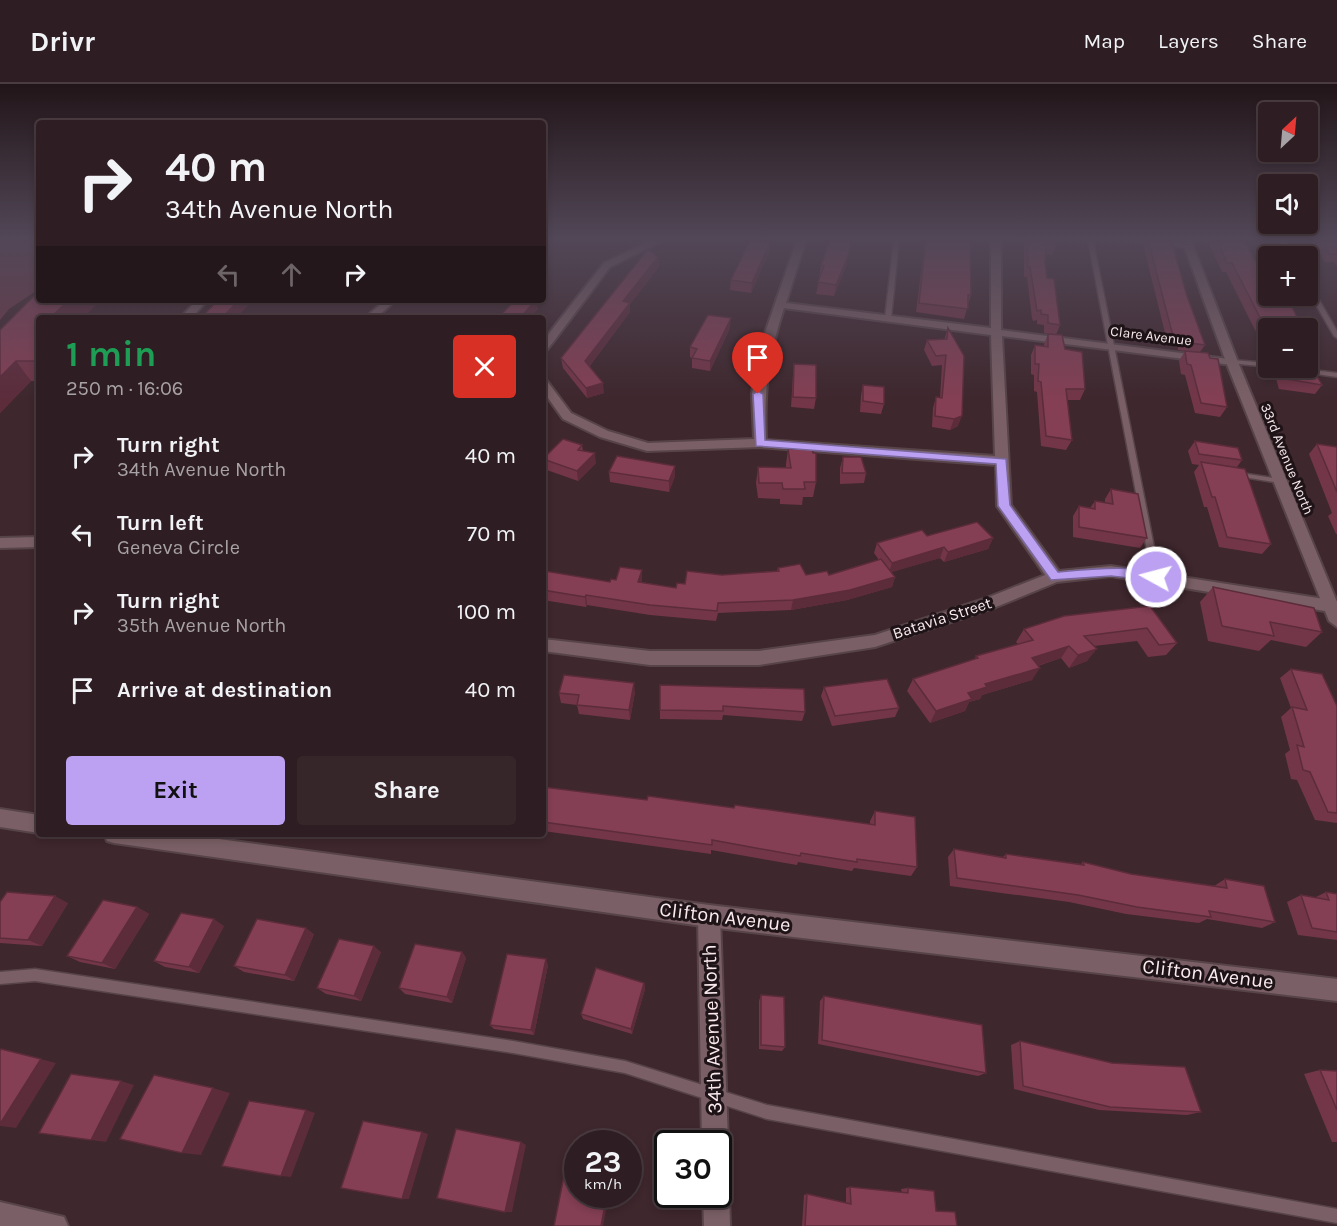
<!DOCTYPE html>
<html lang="en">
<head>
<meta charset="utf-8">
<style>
  body { margin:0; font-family:Karla,sans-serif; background:#36262a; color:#f1f3f6; height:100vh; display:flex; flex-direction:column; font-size:22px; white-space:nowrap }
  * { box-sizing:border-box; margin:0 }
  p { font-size:20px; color:#a7a2a5 }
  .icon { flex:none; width:33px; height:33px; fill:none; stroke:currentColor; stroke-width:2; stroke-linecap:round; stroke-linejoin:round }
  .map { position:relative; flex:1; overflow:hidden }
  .panel { position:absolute; left:36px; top:231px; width:510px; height:522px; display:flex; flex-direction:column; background:#2e1d22; border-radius:6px; box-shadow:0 3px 9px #0003,0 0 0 2px #493b40 }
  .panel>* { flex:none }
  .banner { position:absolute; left:36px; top:36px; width:510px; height:183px; border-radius:6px; box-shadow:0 3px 9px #0003,0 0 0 2px #493b40; background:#2e1d22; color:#f1f3f6; overflow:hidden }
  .needle { width:39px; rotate:26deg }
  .controls { position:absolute; left:1258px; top:18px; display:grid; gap:12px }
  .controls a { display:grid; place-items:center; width:60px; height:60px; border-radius:6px; background:#2e1d22; box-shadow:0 3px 9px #0003,0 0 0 2px #493b40; font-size:30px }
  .speed { position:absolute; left:564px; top:1046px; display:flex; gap:12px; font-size:30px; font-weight:700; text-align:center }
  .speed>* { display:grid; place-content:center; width:78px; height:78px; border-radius:50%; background:#2e1d22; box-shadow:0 3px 9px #0003,0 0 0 2px #493b40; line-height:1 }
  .speed small { font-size:15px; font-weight:400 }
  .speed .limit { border:3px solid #111; border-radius:9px; background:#fff; color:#111 }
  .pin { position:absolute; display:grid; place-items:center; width:51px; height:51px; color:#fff; margin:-62px -26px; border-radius:50% 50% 50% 0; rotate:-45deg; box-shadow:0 0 6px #0007 }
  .pin .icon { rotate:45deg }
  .me { position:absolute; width:66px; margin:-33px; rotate:277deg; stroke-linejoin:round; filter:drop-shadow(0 0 4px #0008) }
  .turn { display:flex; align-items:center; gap:21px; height:126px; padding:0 30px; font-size:27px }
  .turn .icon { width:78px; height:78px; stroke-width:2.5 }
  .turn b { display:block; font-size:42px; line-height:51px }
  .lanes { display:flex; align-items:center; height:57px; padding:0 30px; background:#0003; justify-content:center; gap:30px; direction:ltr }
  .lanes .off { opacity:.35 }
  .round { display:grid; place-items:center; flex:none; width:63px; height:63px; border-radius:6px; background:#36262a }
  .headline { display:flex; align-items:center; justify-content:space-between; height:102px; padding:0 30px }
  h1 { font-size:36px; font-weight:700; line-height:45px; color:#1e9e55 }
  .cta { display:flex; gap:12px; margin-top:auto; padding:12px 30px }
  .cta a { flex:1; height:69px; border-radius:6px; background:#bca0f2; color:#111; font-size:24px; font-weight:700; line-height:69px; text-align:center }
  .cta a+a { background:#36262a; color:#f1f3f6 }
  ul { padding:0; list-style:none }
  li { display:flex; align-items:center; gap:18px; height:78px; padding:0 30px }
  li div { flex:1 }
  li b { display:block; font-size:22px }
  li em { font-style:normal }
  header { display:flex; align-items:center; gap:36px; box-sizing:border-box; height:84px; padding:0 30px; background:#2e1d22; border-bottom:2px solid #493b40 }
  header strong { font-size:28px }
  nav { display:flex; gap:33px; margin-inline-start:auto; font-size:21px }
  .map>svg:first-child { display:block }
</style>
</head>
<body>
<header>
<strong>Drivr</strong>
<nav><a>Map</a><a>Layers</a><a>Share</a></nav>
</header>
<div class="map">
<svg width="1337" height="1142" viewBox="0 0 1337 1142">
  <rect width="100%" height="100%" fill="#3e272d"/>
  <!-- green -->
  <polygon fill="#6b3847" points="0,156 39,156 39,205 9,225 0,236"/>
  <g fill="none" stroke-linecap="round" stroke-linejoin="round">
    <!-- service casing -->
    <g stroke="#574449" stroke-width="3">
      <g id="service">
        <polygon points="894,156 899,156 891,234 888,236 885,234"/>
        <polygon points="1088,156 1093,156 1160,493 1156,496 1152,493"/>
        <polygon points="1128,156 1149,156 1188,160 1191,162 1188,164"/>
        <polygon points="1280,156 1285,156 1293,172 1289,172"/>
        <polygon points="1308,200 1311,202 1337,247 1337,254 1334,252 1308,207"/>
        <polygon points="1232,276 1269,279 1269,283 1230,279 1229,278"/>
        <polygon points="1284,284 1297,284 1337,289 1337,293 1287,286"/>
        <polygon points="1234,388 1280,395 1284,397 1280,399 1237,392 1234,392"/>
        <polygon points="35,885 513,957 625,977 767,1021 1337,1125 1337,1139 767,1035 625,989 513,969 35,897 0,900 0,888"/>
      </g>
    </g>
    <!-- minor casing -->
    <g stroke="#574449" stroke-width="4">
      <g id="minor">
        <polygon points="652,156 664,156 610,183 547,266 543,267 543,257 604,179"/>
        <path d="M797,156H806L786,219L991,244V156H1001V246L1236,276L1238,278L1232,281L1002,252L1011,421L1059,487L1111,482L1337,517V529L1111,492L1057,498L996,523L875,563L759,581H650L543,567V555L650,567H759L875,551L984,515L1045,491L997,422L996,381L760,363L647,367L600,353L563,335L543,307V296L547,297L571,329L608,347L648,359L754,355L752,310L758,269ZM784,224L991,251L995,372L766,356C764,303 768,274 784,224Z"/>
        <polygon points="197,216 208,216 191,234 180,234"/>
        <polygon points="385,216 396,216 376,234 365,234"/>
        <polygon points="39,453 39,463 0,464 0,454"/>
        <polygon points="709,821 716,825 720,832 728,1059 724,1068 718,1070 718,1059 702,1059 698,832 702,825"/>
        <polygon points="718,1098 725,1101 729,1110 730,1142 704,1142 703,1110 718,1110"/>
        <polygon points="0,1118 64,1133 68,1142 0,1142"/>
      </g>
    </g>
    <!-- tertiary casing -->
    <g stroke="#574449" stroke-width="4">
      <g id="tertiary">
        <polygon points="1182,156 1191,156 1238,278 1337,518 1337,543 1329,537 1226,278"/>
        <polygon points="0,725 39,731 39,749 0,743"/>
        <polygon points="104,750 182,750 709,821 1337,895 1337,917 709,843 114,759 107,757"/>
      </g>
    </g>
    <!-- service -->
    <use href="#service" fill="#7a6066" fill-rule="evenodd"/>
    <!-- minor -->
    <use href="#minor" fill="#7a6066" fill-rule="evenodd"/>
    <!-- tertiary -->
    <use href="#tertiary" fill="#7a6066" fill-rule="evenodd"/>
  </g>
  <!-- wall -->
  <g fill="#723648">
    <polygon points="925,156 970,156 971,211 964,235 916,228"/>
    <polygon points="1024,156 1055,156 1056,161 1052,171 1046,170 1045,179 1047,194 1060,241 1056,251 1065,265 1085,305 1080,316 1067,316 1072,356 1066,366 1041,362 1037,308 1034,307 1034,291 1031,290 1031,271 1035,261 1044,262 1044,260 1048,250 1044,249 1044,241 1037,240 1037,236 1033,237 1032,234 1027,193 1024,193"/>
    <polygon points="1145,156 1171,156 1187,212 1205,261 1200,268 1227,323 1220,333 1195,329 1185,291 1181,290 1179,277 1185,267 1178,266 1178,262 1168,261 1143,160"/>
    <polygon points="1211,156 1244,156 1268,199 1269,274 1226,188 1222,188 1209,160"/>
    <polygon points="1315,156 1337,156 1337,183 1334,178 1324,178"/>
    <polygon points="770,166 751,209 730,206 731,196"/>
    <polygon points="658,173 659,183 630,220 630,228 589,283 604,309 587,314 563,284 561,274"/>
    <polygon points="847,180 834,212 816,210 820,193 819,193 821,181"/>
    <polygon points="39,216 151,216 146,221 96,221 39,234 39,297 31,297 0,329 0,246"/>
    <polygon points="218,216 266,216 264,218 246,217 248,221 236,234 201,234"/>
    <polygon points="730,244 710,287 692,284 692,274 690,273 690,263"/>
    <polygon points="948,244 958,342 950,346 932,343 933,324 936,313 940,314 942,281 932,282 924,266 927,256 944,256"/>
    <polygon points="794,280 816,314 814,325 791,323 793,290"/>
    <polygon points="1273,284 1308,284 1322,301 1315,310 1279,305"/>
    <polygon points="863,301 884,320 881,330 860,328 861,311"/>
    <polygon points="1195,357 1242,376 1237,383 1271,460 1262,470 1219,463 1207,423 1204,423 1194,388 1199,381 1192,380 1188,367"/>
    <polygon points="1317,360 1337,363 1337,450 1336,450 1328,432 1332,429 1309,370"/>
    <polygon points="582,361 583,367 596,379 578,397 544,385 543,375"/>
    <polygon points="788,365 813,369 816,398 813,413 803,413 802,421 780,420 780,415 758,414 756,399 758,383 786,384 786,380"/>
    <polygon points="843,373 866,389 864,399 840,400 840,384"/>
    <polygon points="675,382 675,392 669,408 610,398 609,388"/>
    <polygon points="1111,405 1147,454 1140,464 1073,453 1073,432 1079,422 1090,424 1095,417 1105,419 1105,415"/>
    <polygon points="927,452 993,454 988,465 944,478 940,474 891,488 895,493 892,503 847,516 791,526 718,529 716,537 650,531 587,521 586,523 543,516 543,492 610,498 616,496 642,496 641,498 676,504 685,500 722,491 777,487 778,484 806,491 829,491 879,476 874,469 877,459"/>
    <polygon points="1213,503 1322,548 1306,563 1271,556 1259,567 1208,557 1200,518"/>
    <polygon points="1150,522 1177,559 1166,571 1148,573 1137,557 1094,562 1087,577 1069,584 1061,574 1038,582 1032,596 982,611 980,615 969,618 965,627 930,639 907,607 913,595 975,575 976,572 1018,560 1016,558 1024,545"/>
    <polygon points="1291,585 1337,622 1337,739 1315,736 1297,696 1291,695 1285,670 1290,666 1281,633 1291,624 1280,594"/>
    <polygon points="660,601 805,628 802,637 723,631 722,636 660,635"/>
    <polygon points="824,603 899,624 895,633 832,642 821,612"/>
    <polygon points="635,608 630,636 579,630 577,621 561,619 559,609"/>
    <polygon points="543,703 647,716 734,724 870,741 870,737 875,727 917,783 911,792 854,784 852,787 798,778 797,781 711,766 711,770 543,747"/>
    <polygon points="954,765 1003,773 1006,770 1081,780 1083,778 1131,790 1214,802 1225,795 1275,838 1262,844 1207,835 1199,839 1126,830 1069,818 950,802 948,773"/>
    <polygon points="1326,808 1337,810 1337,856 1298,851 1287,818 1301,811 1314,814"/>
    <polygon points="0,818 68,819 42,862 0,859"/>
    <polygon points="137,823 149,830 115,885 80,878 67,872"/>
    <polygon points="224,842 199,889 165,883 154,877"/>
    <polygon points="314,850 294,897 244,888 234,882"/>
    <polygon points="381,868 361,917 326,910 317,904"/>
    <polygon points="462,868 466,874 452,919 405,910 399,904"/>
    <polygon points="548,881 534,951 494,945 490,941"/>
    <polygon points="644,899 645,905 632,950 583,935 581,930"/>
    <polygon points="761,911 785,963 782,967 759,965 759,917"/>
    <polygon points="824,912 986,989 978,992 818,960 820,917"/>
    <polygon points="1020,957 1201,1028 1187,1031 1099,1026 1014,1005 1011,961"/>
    <polygon points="1320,986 1337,987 1337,1058 1332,1058 1304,990"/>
    <polygon points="850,1103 902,1109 901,1105 908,1104 936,1127 957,1142 802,1142 804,1111 807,1110 846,1119 846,1104"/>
  </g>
  <!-- shaded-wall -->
  <g fill="#5c2c3b">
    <polygon points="771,156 770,166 751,209 752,199"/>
    <polygon points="851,156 847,180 834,212 836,201"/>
    <polygon points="658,173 659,183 630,220 630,228 586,287 585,277 623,217"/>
    <polygon points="69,216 92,216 96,221 83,234 50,234"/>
    <polygon points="143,216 151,216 146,221"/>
    <polygon points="239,216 246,216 248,221 236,234 222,234"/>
    <polygon points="536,216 538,225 530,234 520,234"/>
    <polygon points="731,234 730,244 710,287 710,277"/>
    <polygon points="16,277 31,297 0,329 0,293"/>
    <polygon points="603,299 604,309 587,314 586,304"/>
    <polygon points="962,332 958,342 950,346 954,335"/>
    <polygon points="543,339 545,349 543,350"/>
    <polygon points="595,369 596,379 578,397 577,387"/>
    <polygon points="675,382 675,392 669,408 669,397"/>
    <polygon points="993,454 988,465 944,478 948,468"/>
    <polygon points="944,463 940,474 889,489 892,479"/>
    <polygon points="642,486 642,496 638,508 638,498"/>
    <polygon points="895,493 892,503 847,516 791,526 793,516"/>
    <polygon points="586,511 587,521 586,523 585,513"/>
    <polygon points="1069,562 1061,574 1024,586 1032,574"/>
    <polygon points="1097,565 1087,577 1069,584 1078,571"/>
    <polygon points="1040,584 1032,596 982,611 980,615 969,618 965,627 930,639 936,627 985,600"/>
    <polygon points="634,599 635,608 630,636 629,626"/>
    <polygon points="55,812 68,819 42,862 28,856"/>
    <polygon points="137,823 149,830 115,885 102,879"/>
    <polygon points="214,835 224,842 199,889 189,883"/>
    <polygon points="306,844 314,850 294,897 285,891"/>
    <polygon points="374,862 381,868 361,917 354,912"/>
    <polygon points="462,868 466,874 452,919 447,913"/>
    <polygon points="546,875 548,881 534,951 531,946"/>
    <polygon points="644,899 645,905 632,950 631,945"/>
    <polygon points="41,975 56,979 16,1044 0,1042 0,1040"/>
    <polygon points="121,997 134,1001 106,1058 91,1056"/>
    <polygon points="213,1004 230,1009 201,1071 182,1069"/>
    <polygon points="306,1026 315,1029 291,1093 281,1092"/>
    <polygon points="422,1048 428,1050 409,1115 402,1115"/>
    <polygon points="521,1058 526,1061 512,1128 505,1128"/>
    <polygon points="607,1110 609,1110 603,1142 601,1142"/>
  </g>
  <!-- building -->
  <g fill="#843f54" stroke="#5c2c3b" stroke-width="1.5">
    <polygon points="750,156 771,156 752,199 731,196"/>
    <polygon points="830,156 851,156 849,169 836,201 818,198 824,182 821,181"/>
    <polygon points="926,156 970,156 971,211 968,211 968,225 919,219"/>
    <polygon points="1027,156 1055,156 1056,161 1046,160 1045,179 1047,194 1054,195 1060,241 1048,239 1048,231 1041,230 1041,226 1037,227 1030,183 1028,183"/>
    <polygon points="1148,156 1171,156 1187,212 1205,261 1183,258 1183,254 1173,252"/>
    <polygon points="1217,156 1244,156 1268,199 1269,200 1269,212 1282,212 1283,213 1288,214 1302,244 1269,244 1269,251 1232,179 1227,179"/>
    <polygon points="1324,156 1337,156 1337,170 1329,170"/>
    <polygon points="648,165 658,173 623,217 630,219 585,277 603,299 586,304 561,274"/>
    <polygon points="39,207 39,216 69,216 50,234 39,234 39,277 16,277 0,293 0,246"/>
    <polygon points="218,216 239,216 222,234 201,234"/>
    <polygon points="515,216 536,216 520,234 498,234"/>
    <polygon points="708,231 731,234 710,277 692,274 697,265 690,263"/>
    <polygon points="948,244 964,272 962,332 954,335 935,332 936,313 942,314 946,271 936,272 927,256 947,255"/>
    <polygon points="1048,250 1062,251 1065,265 1082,268 1085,305 1066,305 1072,356 1046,352 1041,298 1038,297 1039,280 1035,280 1035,261 1048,263"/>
    <polygon points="1185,267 1208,269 1210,274 1218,275 1227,323 1201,319 1191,281 1187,280"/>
    <polygon points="794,280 816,281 816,314 793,313"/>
    <polygon points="1308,280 1311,281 1322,301 1287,295 1283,284 1308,284"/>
    <polygon points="863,301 884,303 884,320 863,317"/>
    <polygon points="563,355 582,361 578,366 595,369 577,387 543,375"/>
    <polygon points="1195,357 1238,364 1242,376 1199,370"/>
    <polygon points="1317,360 1337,363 1337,408"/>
    <polygon points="788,365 812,365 813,369 816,369 816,398 804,398 805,405 783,405 782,399 759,399 758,383 791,384"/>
    <polygon points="617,372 675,382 669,397 609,388"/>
    <polygon points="843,373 861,373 866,389 842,389"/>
    <polygon points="1201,378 1245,385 1271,460 1227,453 1215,413 1212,413"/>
    <polygon points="1111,405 1138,410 1147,454 1079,443 1079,422 1095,425 1095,417 1113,420"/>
    <polygon points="977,438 993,454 948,468 944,463 892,479 877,459 922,446 927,452"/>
    <polygon points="881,475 895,493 850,506 793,516 718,519 717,527 650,521 586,511 585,513 543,506 543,492 545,487 610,498 611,495 616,496 620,483 642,486 638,498 676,504 677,499 685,500 687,487 722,491 779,487 778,484 800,480 806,491 827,487 829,491"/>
    <polygon points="1213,503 1314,524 1322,548 1270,538 1274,552 1222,542"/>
    <polygon points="1150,522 1177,559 1159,561 1147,544 1084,552 1097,565 1078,571 1069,562 1032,574 1040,584 985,600 987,603 968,609 972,615 936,627 913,595 978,574 976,572 1033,556 1024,545 1064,532"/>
    <polygon points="1291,585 1322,590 1337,622 1337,729 1328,728 1310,688 1303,686 1297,661 1304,663 1292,623 1307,626"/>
    <polygon points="564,591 634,599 629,626 577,621 579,611 559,609"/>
    <polygon points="887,595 899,624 835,632 824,603"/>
    <polygon points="660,601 804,605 805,628 723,622 723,627 660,626"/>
    <polygon points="543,703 647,716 648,712 734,724 735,721 875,741 875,727 915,733 917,783 857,775 857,778 801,769 800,772 712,756 712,761 543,738"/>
    <polygon points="954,765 1006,774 1006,770 1084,781 1083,778 1131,790 1227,804 1225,795 1264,802 1275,838 1209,827 1211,833 1137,823 1078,811 957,794"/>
    <polygon points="7,808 55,812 28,856 0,854 0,818"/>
    <polygon points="1326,808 1337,810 1337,848 1312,844 1301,811 1329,816"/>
    <polygon points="103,816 137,823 102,879 67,872"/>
    <polygon points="181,829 214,835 189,883 154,877"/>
    <polygon points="257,835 306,844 285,891 234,882"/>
    <polygon points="339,855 374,862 354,912 317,904"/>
    <polygon points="415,860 462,868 447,913 399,904"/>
    <polygon points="507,870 546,875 531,946 490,941"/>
    <polygon points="596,884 644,899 631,945 581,930"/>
    <polygon points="761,911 784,913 785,963 761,961"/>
    <polygon points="824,912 982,941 986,989 822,956"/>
    <polygon points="1020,957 1112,979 1185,983 1201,1028 1110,1023 1023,1002"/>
    <polygon points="1,965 41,975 0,1040 0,967"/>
    <polygon points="1320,986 1337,987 1337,1026"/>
    <polygon points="71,990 121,997 91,1056 39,1049"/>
    <polygon points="154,991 213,1004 182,1069 120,1055"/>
    <polygon points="249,1017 306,1026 281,1092 222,1082"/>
    <polygon points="363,1037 422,1048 402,1115 341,1104"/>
    <polygon points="456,1045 521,1058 505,1128 437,1114"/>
    <polygon points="568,1072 578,1074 578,1110 607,1110 601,1142 554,1142"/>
    <polygon points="850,1103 908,1109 908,1104 934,1107 936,1127 955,1128 957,1142 805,1142 807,1110 851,1120"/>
  </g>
  <!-- sky -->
  <linearGradient id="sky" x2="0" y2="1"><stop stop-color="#221519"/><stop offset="0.49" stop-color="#524757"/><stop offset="1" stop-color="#524757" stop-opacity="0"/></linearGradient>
  <rect width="1337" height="316" fill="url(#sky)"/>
  <!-- route -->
  <path fill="#bca0f2" stroke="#7a689d" stroke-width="1.5" d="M758,307L763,310L765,356L1006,375L1010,421L1058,488C1078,486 1149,478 1162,493L1156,497L1111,492L1051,496L998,422L996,380L756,362L753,310Z"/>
  <g text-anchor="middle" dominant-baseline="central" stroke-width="6" stroke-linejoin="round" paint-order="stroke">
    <!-- far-street labels -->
    <g font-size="14" fill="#faeaee" stroke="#1e1316">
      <text transform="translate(1151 252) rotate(7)">Clare Avenue</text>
      <text transform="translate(1287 375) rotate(68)">33rd Avenue North</text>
    </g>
    <!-- street labels -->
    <g font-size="16" fill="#faeaee" stroke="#1e1316">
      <text transform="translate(942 534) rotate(-18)">Batavia Street</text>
    </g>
    <!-- near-street labels -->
    <g font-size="20" fill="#faeaee" stroke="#1e1316">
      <text transform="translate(725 833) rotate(7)">Clifton Avenue</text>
      <text transform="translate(1208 890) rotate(7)">Clifton Avenue</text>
      <text transform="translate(712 945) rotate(-92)">34th Avenue North</text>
    </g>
  </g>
</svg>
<div class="controls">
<a><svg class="needle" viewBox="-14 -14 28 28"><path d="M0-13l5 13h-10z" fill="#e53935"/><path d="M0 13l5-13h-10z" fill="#a7a2a5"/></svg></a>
<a><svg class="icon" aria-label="sound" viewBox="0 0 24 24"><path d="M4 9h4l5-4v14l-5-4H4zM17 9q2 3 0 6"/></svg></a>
<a>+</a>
<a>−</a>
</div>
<div class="speed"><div>23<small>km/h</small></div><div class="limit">30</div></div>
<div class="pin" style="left:758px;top:310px;background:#d93025"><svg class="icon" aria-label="arrive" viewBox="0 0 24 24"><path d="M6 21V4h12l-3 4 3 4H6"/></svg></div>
<svg class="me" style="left:1156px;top:493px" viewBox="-20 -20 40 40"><circle r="17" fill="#bca0f2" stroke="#fff" stroke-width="3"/><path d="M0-11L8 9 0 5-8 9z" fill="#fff"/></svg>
<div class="banner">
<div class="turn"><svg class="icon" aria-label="right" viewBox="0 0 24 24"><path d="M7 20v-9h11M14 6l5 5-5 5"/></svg><div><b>40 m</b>34th Avenue North</div></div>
<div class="lanes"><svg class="icon off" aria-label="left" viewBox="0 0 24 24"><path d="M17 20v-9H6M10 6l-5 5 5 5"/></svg><svg class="icon off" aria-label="ahead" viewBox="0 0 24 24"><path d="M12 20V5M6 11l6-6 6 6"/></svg><svg class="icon" aria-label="right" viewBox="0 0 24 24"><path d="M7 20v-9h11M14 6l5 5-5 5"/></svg></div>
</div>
<section class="panel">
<div class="headline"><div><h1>1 min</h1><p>250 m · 16:06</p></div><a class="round" style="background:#d93025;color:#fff"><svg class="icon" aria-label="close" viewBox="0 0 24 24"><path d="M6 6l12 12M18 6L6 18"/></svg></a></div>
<ul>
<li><svg class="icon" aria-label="right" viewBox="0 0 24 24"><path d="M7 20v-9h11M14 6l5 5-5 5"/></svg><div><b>Turn right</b><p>34th Avenue North</p></div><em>40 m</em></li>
<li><svg class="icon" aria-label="left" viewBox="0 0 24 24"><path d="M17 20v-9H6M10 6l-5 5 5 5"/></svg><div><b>Turn left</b><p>Geneva Circle</p></div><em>70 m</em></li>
<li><svg class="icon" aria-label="right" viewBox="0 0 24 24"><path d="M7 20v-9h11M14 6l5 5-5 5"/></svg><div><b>Turn right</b><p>35th Avenue North</p></div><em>100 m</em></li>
<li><svg class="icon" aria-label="arrive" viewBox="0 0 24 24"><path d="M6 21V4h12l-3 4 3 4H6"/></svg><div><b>Arrive at destination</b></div><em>40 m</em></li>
</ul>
<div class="cta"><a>Exit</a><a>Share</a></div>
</section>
</div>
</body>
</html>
